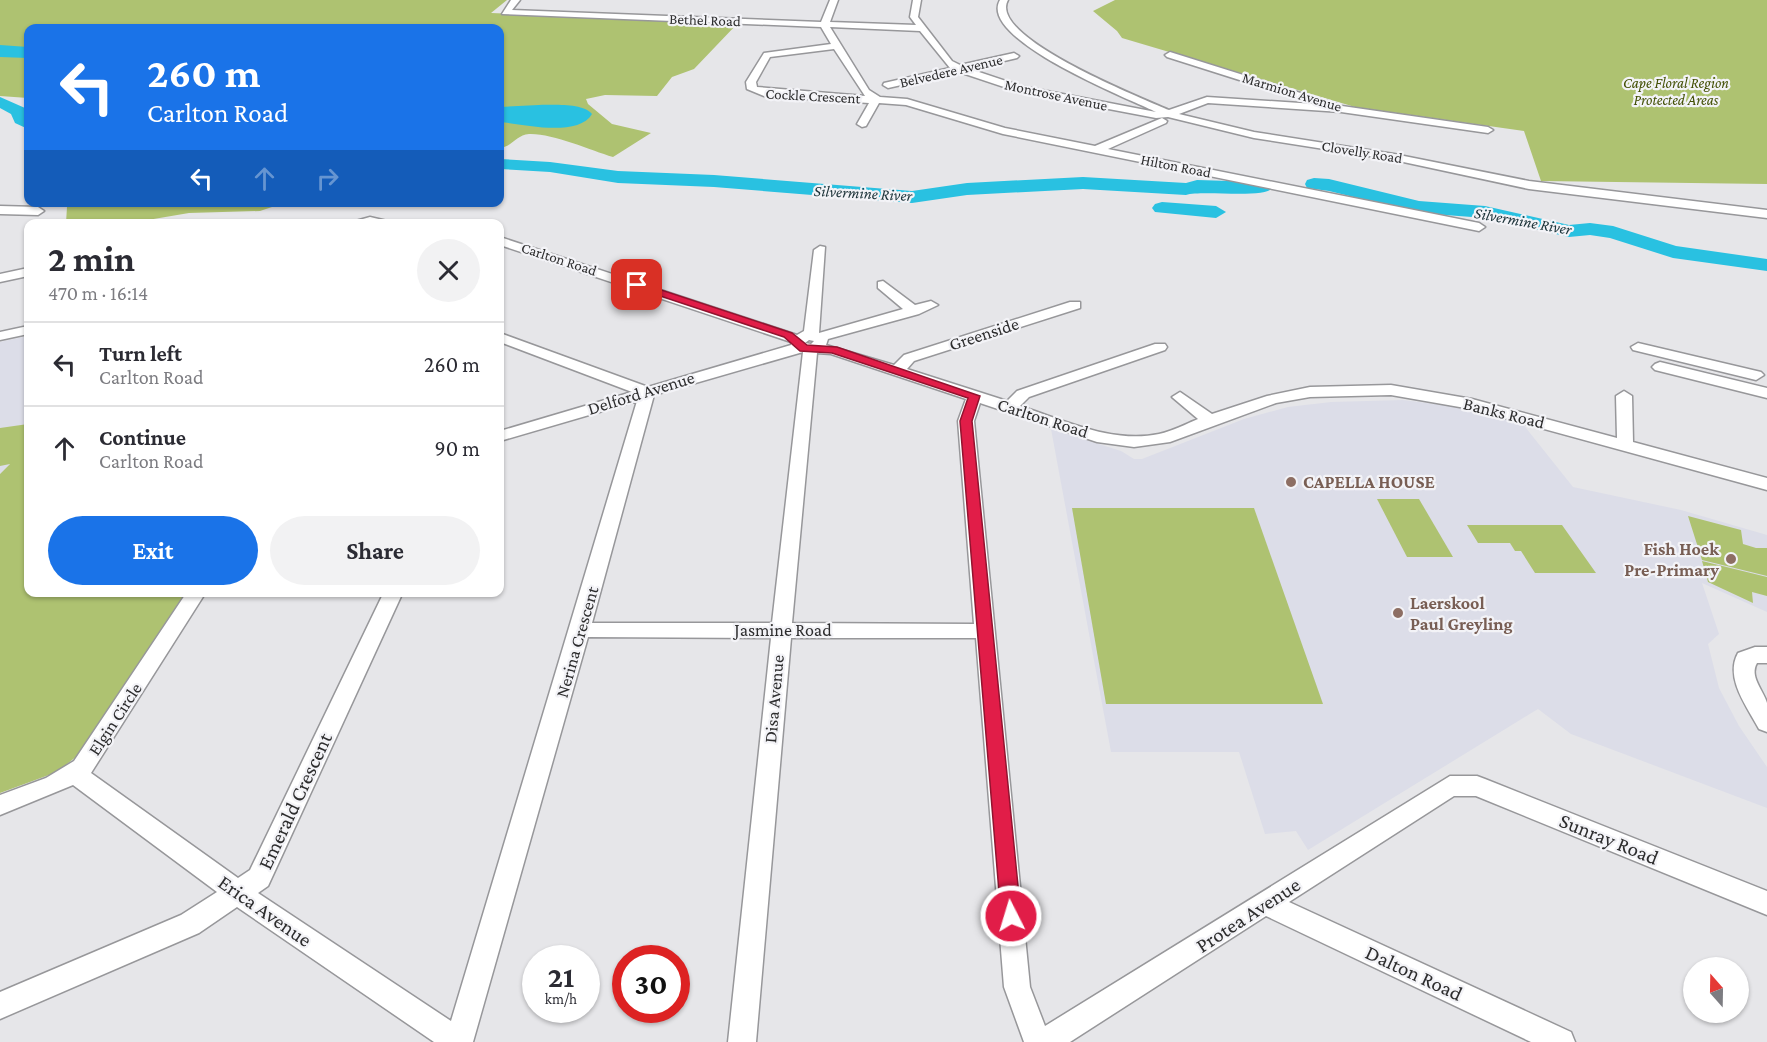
<!DOCTYPE html>
<html lang="en">
<head>
<meta charset="utf-8">
<style>
  body { margin:0; font-family:"Crimson Pro",serif; background:#f2f2f3; color:#2b2b33; height:100vh; display:flex; flex-direction:column; font-size:22px; white-space:nowrap }
  * { box-sizing:border-box; margin:0 }
  p { font-size:20px; color:#7c7c81 }
  .icon { flex:none; width:33px; height:33px; fill:none; stroke:currentColor; stroke-width:2; stroke-linecap:round; stroke-linejoin:round }
  .map { position:relative; flex:1; overflow:hidden }
  .side { position:absolute; left:24px; top:219px; width:480px; height:378px; display:flex; flex-direction:column; background:#fff; border-radius:12px; box-shadow:0 2px 4px #0004 }
  .side>* { flex:none }
  .banner { position:absolute; left:24px; top:24px; width:480px; height:183px; border-radius:12px; box-shadow:0 2px 4px #0004; background:#1a73e8; color:#fff; overflow:hidden }
  .needle { width:39px; rotate:340deg }
  .buttons { position:absolute; left:1683px; top:957px; display:grid; gap:12px }
  .buttons a { display:grid; place-items:center; width:66px; height:66px; border-radius:50%; background:#fff; box-shadow:0 2px 4px #0004; font-size:30px }
  .speed { position:absolute; left:522px; top:945px; display:flex; gap:12px; font-size:30px; font-weight:700; text-align:center }
  .speed>* { display:grid; place-content:center; width:78px; height:78px; border-radius:50%; background:#fff; box-shadow:0 2px 4px #0004; line-height:1 }
  .speed small { font-size:15px; font-weight:400 }
  .speed .limit { border:9px solid #d22; background:#fff; color:#111 }
  .pin { position:absolute; display:grid; place-items:center; width:51px; height:51px; color:#fff; margin:-26px; border-radius:12px; box-shadow:0 3px 9px #0006 }
  .me { position:absolute; width:66px; margin:-33px; rotate:355deg; stroke-linejoin:round; filter:drop-shadow(0 0 4px #0008) }
  .turn { display:flex; align-items:center; gap:21px; height:126px; padding:0 24px; font-size:27px }
  .turn .icon { width:78px; height:78px; stroke-width:2.5 }
  .turn b { display:block; font-size:42px; line-height:51px }
  .lanes { display:flex; align-items:center; height:57px; padding:0 24px; background:#0003; justify-content:center; gap:30px; direction:ltr }
  .lanes .off { opacity:.35 }
  .round { display:grid; place-items:center; flex:none; width:63px; height:63px; border-radius:32px; background:#f2f2f3 }
  .head { display:flex; align-items:center; justify-content:space-between; height:102px; padding:0 24px }
  h1 { font-size:36px; font-weight:700; line-height:45px }
  .cta { display:flex; gap:12px; margin-top:auto; padding:12px 24px }
  .cta a { flex:1; height:69px; border-radius:36px; background:#1a73e8; color:#fff; font-size:24px; font-weight:700; line-height:69px; text-align:center }
  .cta a+a { background:#f2f2f3; color:#2b2b33 }
  ul { padding:0; list-style:none }
  li { display:flex; align-items:center; gap:18px; height:84px; padding:0 24px; border-top:2px solid #e1e1e2 }
  li div { flex:1 }
  li b { display:block; font-size:22px }
  li em { font-style:normal }
  .map>svg:first-child { display:block }
</style>
</head>
<body>
<div class="map">
<svg width="1767" height="1042" viewBox="0 0 1767 1042">
  <rect width="100%" height="100%" fill="#e6e6e9"/>
  <!-- built -->
  <g fill="#dcdde8">
    <polygon points="28,336 28,445 0,474 0,342"/>
    <polygon points="1403,400 1451,406 1522,423 1573,487 1681,510 1767,535 1767,612 1702,583 1719,634 1708,644 1719,688 1739,726 1767,767 1767,808 1571,734 1538,709 1308,850 1296,831 1265,834 1239,752 1111,752 1051,429 1121,451 1134,459 1142,459 1244,419 1288,407 1331,402"/>
  </g>
  <!-- green -->
  <g fill="#aec271">
    <path d="M0,0H507L491,13L737,24L694,69L672,77L657,96L605,95L586,99L588,104L612,124L651,133L613,157C590,150 552,133 529,134C516,135 512,147 500,148V28H28V98L0,96Z"/>
    <polygon points="1115,0 1767,0 1767,184 1541,181 1524,131 1355,107 1122,38 1117,31 1093,11"/>
    <polygon points="241,202 278,205 260,211 189,213 130,223 66,223 67,207 80,203"/>
    <polygon points="28,424 28,592 187,593 82,752 57,772 0,793 0,474 10,464 0,466 0,428"/>
    <polygon points="1377,499 1419,499 1453,557 1407,557"/>
    <polygon points="1072,508 1254,508 1323,704 1106,704"/>
    <polygon points="1688,516 1741,530 1743,544 1756,548 1767,548 1767,576 1702,560"/>
    <polygon points="1467,525 1562,525 1596,573 1535,573 1521,551 1515,551 1510,543 1478,543"/>
    <polygon points="1702,561 1767,577 1767,596 1752,592 1753,603 1708,582"/>
  </g>
  <!-- water -->
  <g fill="#29c1e1">
    <polygon points="0,45 28,47 28,58 0,57"/>
    <path d="M539,105C553,105 583,103 592,114C578,138 522,124 500,122V107Z"/>
  </g>
  <g fill="none" stroke-linecap="round" stroke-linejoin="round">
    <!-- river -->
    <g fill="#29c1e1" fill-rule="evenodd">
      <polygon points="0,97 25,108 28,116 28,129 15,123 11,114 0,108"/>
      <path d="M500,159L550,162L618,171L714,175L912,191L967,183L1083,177L1186,183L1197,180L1263,182L1272,188C1265,199 1203,190 1186,195L1083,189L967,195L912,203L714,187L618,183L550,172L500,169Z"/>
      <polygon points="1314,178 1329,179 1419,201 1485,206 1569,225 1590,223 1613,226 1676,246 1767,259 1767,271 1673,258 1610,238 1590,235 1569,237 1485,218 1419,213 1329,191 1307,188 1305,184 1307,180"/>
      <polygon points="1162,202 1216,206 1226,212 1216,218 1155,212 1152,208 1155,204"/>
    </g>
    <!-- street casing -->
    <g stroke="#97979a" stroke-width="3">
      <g id="street">
        <path d="M511,0H520L512,10L821,22L830,0H838L830,22L916,25L910,17L913,0H921L918,17L952,61L960,65L1014,53L1019,56L1017,58L970,69L1021,86L1156,112C1129,99 977,39 1000,0H1008C987,37 1142,98 1169,110L1207,97L1315,104L1167,57L1165,55L1170,52L1342,106L1488,127L1493,130L1488,133L1341,112L1208,103L1179,114L1254,132L1394,154L1529,181L1767,210V218L1529,189L1394,160L1254,138L1168,117L1156,118L1019,92L959,72L888,88L883,85L884,83L950,68L920,31L830,27L869,90L880,97L907,99L1005,128L1095,146L1162,118L1167,121L1166,123L1108,149L1479,223L1485,227L1479,231L1003,134L906,105L879,103L866,126L862,127L857,124L869,103L764,96L747,89L746,82L764,53L831,44L821,27L502,14ZM834,49L865,96L757,87L756,82L770,57Z"/>
        <polygon points="0,206 38,207 44,211 38,215 0,214"/>
        <polygon points="370,217 400,224 345,224"/>
        <path d="M500,237L797,335L804,331L814,250L820,246L825,247L819,333L903,309L878,288V282L883,281L915,305L931,301L938,305L919,314L828,339L826,345L894,365L904,355L1070,302H1080V308L914,361L907,369L1007,401L1017,391L1155,344H1165L1167,347L1165,350L1029,397L1020,406C1064,420 1112,444 1159,434C1173,431 1186,424 1198,419L1172,397L1180,392L1212,414L1267,396L1310,387L1391,385L1472,399L1617,438L1616,396L1624,391L1632,396L1633,442L1767,478V490L1471,409L1391,395L1310,397L1276,403L1170,442L1134,447L1097,442L980,403L974,421L1030,987L1045,1026L1450,776H1477L1485,779L1767,891V915L1476,796H1454L1289,902L1571,1032L1575,1042H1531L1266,916L1070,1042H1024L1004,987L976,638H791L756,1042H728L771,638L588,637L473,1042H434L237,907L199,933L0,1019V992L181,915L217,892L73,785L0,815V795L46,778L74,761L187,592H206L91,773L238,878L250,870L384,592H403L268,886L258,893L451,1021L637,401L500,441V431L632,392L500,342V333L648,387L791,345V342L500,245ZM809,340L814,341L811,344L805,343ZM803,352L772,623H592L654,395ZM817,353L831,354L966,399L958,421L974,624L792,623Z"/>
        <polygon points="28,268 28,276 0,282 0,274"/>
        <polygon points="28,326 28,334 0,340 0,332"/>
        <polygon points="1638,343 1761,372 1764,375 1756,380 1633,350 1631,347"/>
        <polygon points="1660,362 1767,388 1767,398 1655,370 1652,367 1655,364"/>
        <path d="M1755,647H1767V663H1757C1749,676 1763,690 1767,703C1767,711 1767,723 1767,732L1759,729C1748,708 1724,678 1738,653Z"/>
      </g>
    </g>
    <!-- street -->
    <use href="#street" fill="#fff" fill-rule="evenodd"/>
  </g>
  <!-- route -->
  <polygon fill="#e11d48" stroke="#92132f" stroke-width="1.5" points="633,283 640,283 792,333 807,345 837,347 980,396 972,421 1021,916 1018,922 1011,925 1004,922 1001,916 960,421 968,398 832,353 800,351 784,337 633,287"/>
  <!-- markers -->
  <g fill="#8d6e63" stroke="#f3f3f7" stroke-width="2">
    <circle cx="1291" cy="482" r="6"/>
    <circle cx="1731" cy="559" r="6"/>
    <circle cx="1398" cy="613" r="6"/>
  </g>
  <g text-anchor="middle" dominant-baseline="central" stroke-width="4.5" stroke-linejoin="round" paint-order="stroke">
    <!-- far-street labels -->
    <g font-size="15" fill="#2d2d2e" stroke="#f3f3f7">
      <text transform="translate(705 20) rotate(2)">Bethel Road</text>
      <text transform="translate(951 71) rotate(-13)">Belvedere Avenue</text>
      <text transform="translate(1292 92) rotate(17)">Marmion Avenue</text>
      <text transform="translate(1056 95) rotate(12)">Montrose Avenue</text>
      <text transform="translate(813 96) rotate(3)">Cockle Crescent</text>
      <text transform="translate(1362 152) rotate(9)">Clovelly Road</text>
      <text transform="translate(1176 166) rotate(11)">Hilton Road</text>
      <text transform="translate(559 259) rotate(18)">Carlton Road</text>
    </g>
    <!-- far-park labels -->
    <g font-size="15" font-style="italic" fill="#435005" stroke="#f3f3f7">
      <text x="1676" y="83">Cape Floral Region<tspan x="1676" dy="17">Protected Areas</tspan></text>
    </g>
    <!-- far-water labels -->
    <g font-size="16" font-style="italic" fill="#1b3238" stroke="#f3f3f7">
      <text transform="translate(863 193) rotate(3)">Silvermine River</text>
      <text transform="translate(1523 221) rotate(10)">Silvermine River</text>
    </g>
    <!-- street labels -->
    <g font-size="18" fill="#2d2d2e" stroke="#f3f3f7">
      <text transform="translate(984 334) rotate(-18)">Greenside</text>
      <text transform="translate(641 393) rotate(-17)">Delford Avenue</text>
      <text transform="translate(1504 413) rotate(14)">Banks Road</text>
      <text transform="translate(1043 418) rotate(18)">Carlton Road</text>
      <text x="783" y="630">Jasmine Road</text>
      <text transform="translate(577 642) rotate(-74)">Nerina Crescent</text>
      <text transform="translate(774 699) rotate(-85)">Disa Avenue</text>
      <text transform="translate(115 719) rotate(-57)">Elgin Circle</text>
    </g>
    <!-- education labels -->
    <g font-size="18" font-weight="bold" fill="#785e54" stroke="#f3f3f7" text-anchor="start">
      <text x="1303" y="482">CAPELLA HOUSE</text>
      <text x="1719" y="549" text-anchor="end">Fish Hoek<tspan x="1719" dy="21">Pre-Primary</tspan></text>
      <text x="1410" y="603">Laerskool<tspan x="1410" dy="21">Paul Greyling</tspan></text>
    </g>
    <!-- near-street labels -->
    <g font-size="21" fill="#2d2d2e" stroke="#f3f3f7">
      <text transform="translate(295 801) rotate(-65)">Emerald Crescent</text>
      <text transform="translate(1609 839) rotate(22)">Sunray Road</text>
      <text transform="translate(265 911) rotate(35)">Erica Avenue</text>
      <text transform="translate(1248 915) rotate(-33)">Protea Avenue</text>
      <text transform="translate(1414 973) rotate(25)">Dalton Road</text>
    </g>
  </g>
</svg>
<div class="buttons">
<a><svg class="needle" viewBox="-14 -14 28 28"><path d="M0-13l5 13h-10z" fill="#e53935"/><path d="M0 13l5-13h-10z" fill="#7c7c81"/></svg></a>
</div>
<div class="speed"><div>21<small>km/h</small></div><div class="limit">30</div></div>
<div class="pin" style="left:637px;top:285px;background:#d93025"><svg class="icon" aria-label="arrive" viewBox="0 0 24 24"><path d="M6 21V4h12l-3 4 3 4H6"/></svg></div>
<svg class="me" style="left:1011px;top:916px" viewBox="-20 -20 40 40"><circle r="17" fill="#e11d48" stroke="#fff" stroke-width="3"/><path d="M0-11L8 9 0 5-8 9z" fill="#fff"/></svg>
<div class="banner">
<div class="turn"><svg class="icon" aria-label="left" viewBox="0 0 24 24"><path d="M17 20v-9H6M10 6l-5 5 5 5"/></svg><div><b>260 m</b>Carlton Road</div></div>
<div class="lanes"><svg class="icon" aria-label="left" viewBox="0 0 24 24"><path d="M17 20v-9H6M10 6l-5 5 5 5"/></svg><svg class="icon off" aria-label="ahead" viewBox="0 0 24 24"><path d="M12 20V5M6 11l6-6 6 6"/></svg><svg class="icon off" aria-label="right" viewBox="0 0 24 24"><path d="M7 20v-9h11M14 6l5 5-5 5"/></svg></div>
</div>
<section class="side">
<div class="head"><div><h1>2 min</h1><p>470 m · 16:14</p></div><a class="round"><svg class="icon" aria-label="close" viewBox="0 0 24 24"><path d="M6 6l12 12M18 6L6 18"/></svg></a></div>
<ul>
<li><svg class="icon" aria-label="left" viewBox="0 0 24 24"><path d="M17 20v-9H6M10 6l-5 5 5 5"/></svg><div><b>Turn left</b><p>Carlton Road</p></div><em>260 m</em></li>
<li><svg class="icon" aria-label="ahead" viewBox="0 0 24 24"><path d="M12 20V5M6 11l6-6 6 6"/></svg><div><b>Continue</b><p>Carlton Road</p></div><em>90 m</em></li>
</ul>
<div class="cta"><a>Exit</a><a>Share</a></div>
</section>
</div>
</body>
</html>
